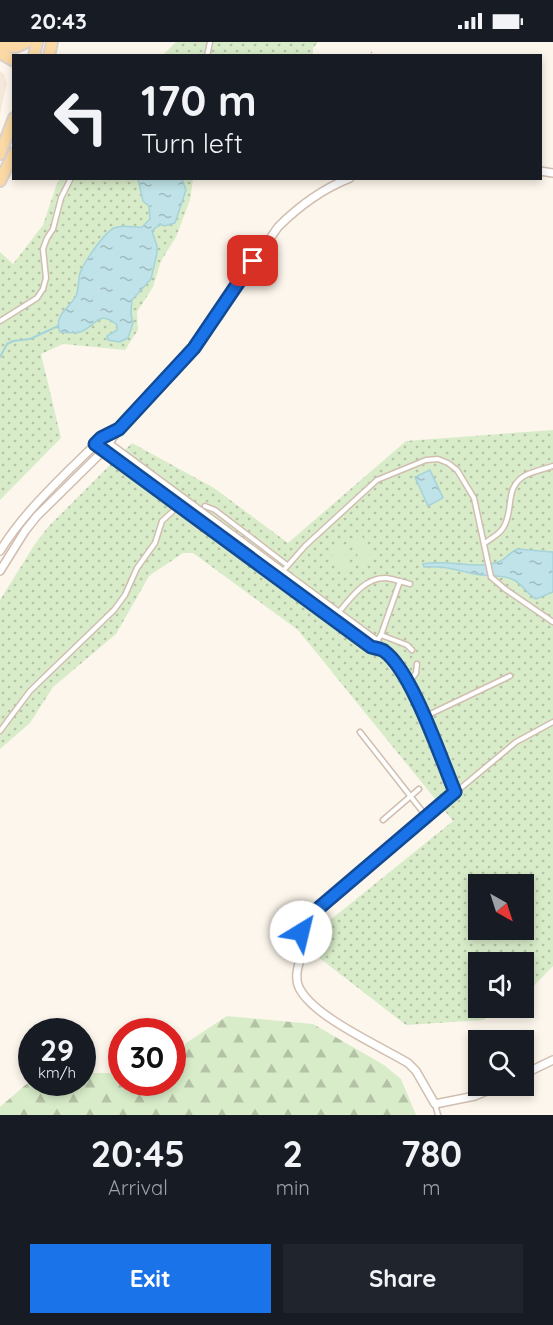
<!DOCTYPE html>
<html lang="en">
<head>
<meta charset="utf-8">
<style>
  body { margin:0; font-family:Quicksand,sans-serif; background:#20242c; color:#f1f3f6; height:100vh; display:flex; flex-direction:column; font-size:22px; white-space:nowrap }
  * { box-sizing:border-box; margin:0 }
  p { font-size:20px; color:#9ea1a6 }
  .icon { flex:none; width:33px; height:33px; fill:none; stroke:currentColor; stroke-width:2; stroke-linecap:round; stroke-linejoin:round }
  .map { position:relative; height:1073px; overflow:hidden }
  .panel { display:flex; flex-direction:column; background:#171b24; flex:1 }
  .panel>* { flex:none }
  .top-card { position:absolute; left:12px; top:12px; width:530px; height:126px; border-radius:0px; box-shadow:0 3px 9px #0003; background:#171b24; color:#f1f3f6; overflow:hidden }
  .needle { width:39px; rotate:141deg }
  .tools { position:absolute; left:468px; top:832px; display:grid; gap:12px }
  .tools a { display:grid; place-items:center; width:66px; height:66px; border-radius:0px; background:#171b24; box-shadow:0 3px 9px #0003; font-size:30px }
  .speed { position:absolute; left:18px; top:976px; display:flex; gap:12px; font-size:30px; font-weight:700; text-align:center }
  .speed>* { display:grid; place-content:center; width:78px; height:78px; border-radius:50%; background:#171b24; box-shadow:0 3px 9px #0003; line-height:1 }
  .speed small { font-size:15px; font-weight:400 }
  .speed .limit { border:9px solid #d22; background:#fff; color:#111 }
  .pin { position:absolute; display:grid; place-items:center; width:51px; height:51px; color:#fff; margin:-26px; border-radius:12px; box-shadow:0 3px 9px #0006 }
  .me { position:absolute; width:66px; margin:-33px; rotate:36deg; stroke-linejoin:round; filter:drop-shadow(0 0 4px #0008) }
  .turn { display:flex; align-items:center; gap:21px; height:126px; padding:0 30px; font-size:27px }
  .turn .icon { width:78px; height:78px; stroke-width:2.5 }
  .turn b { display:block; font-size:42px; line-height:51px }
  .eta { display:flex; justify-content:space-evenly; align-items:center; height:102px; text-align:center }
  .eta b { font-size:36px; font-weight:800; line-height:42px }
  .button { display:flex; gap:12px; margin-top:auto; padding:12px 30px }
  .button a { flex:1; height:69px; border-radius:0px; background:#1a73e8; color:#fff; font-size:24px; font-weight:800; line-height:69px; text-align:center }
  .button a+a { background:#20242c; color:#f1f3f6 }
  .status { display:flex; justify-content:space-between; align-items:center; height:42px; padding:0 30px; background:#171b24; direction:ltr }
  .status svg { height:16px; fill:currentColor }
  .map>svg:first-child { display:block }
</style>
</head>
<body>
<div class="status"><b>20:43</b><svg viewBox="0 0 49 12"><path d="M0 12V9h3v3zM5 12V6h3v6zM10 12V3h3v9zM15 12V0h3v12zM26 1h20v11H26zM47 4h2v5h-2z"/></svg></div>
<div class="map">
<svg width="553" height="1073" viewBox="0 0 553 1073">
  <defs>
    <pattern id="grass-dots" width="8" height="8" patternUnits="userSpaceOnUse" patternTransform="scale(1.5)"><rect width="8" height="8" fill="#d8ecc9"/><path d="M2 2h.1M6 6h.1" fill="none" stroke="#b4c2a5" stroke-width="1.8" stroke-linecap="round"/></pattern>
    <pattern id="forest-firs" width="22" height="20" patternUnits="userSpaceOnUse" patternTransform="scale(1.5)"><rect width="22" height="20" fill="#d8ecc9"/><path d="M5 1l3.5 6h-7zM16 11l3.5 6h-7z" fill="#b4c2a5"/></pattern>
    <pattern id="water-ripples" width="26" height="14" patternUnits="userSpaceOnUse" patternTransform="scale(1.5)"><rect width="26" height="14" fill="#bfe3e8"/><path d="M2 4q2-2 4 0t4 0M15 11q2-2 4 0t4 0" fill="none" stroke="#a0bbbe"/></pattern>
  </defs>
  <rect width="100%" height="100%" fill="#fdf6ec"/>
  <!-- residential -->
  <polygon fill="#f5e8da" points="0,29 4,32 7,41 0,72"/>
  <!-- grass -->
  <g fill="url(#grass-dots)" fill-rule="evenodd">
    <polygon points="176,0 318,0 313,6 313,13 162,14"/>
    <polygon points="60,137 193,137 190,158 176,195 161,219 153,245 137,270 138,288 125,308 63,302 41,312 61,396 0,458 0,210 13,222 43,183 56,144"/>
    <path d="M553,388V924L524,954V921H478V966H502L483,978L406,983L309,908V895L453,779L298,588L193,511H183L149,534L116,592L53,645L30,681L0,707V558L35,502L48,485L132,401L214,446L288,501L406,399ZM478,843H524V888H478Z"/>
  </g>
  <!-- forest -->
  <polygon fill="url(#forest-firs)" points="227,974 313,982 384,1023 401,1037 416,1073 0,1073 0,1065 31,1038 32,1041 82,1041 83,1031 121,1031 122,1041 172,1041 173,1017 186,1001"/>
  <!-- pitch -->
  <g fill="#d8ecc9">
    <polygon points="361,492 373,518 362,523 350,497"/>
    <polygon points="341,501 353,527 341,532 329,506"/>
  </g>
  <!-- water -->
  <g fill="url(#water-ripples)" stroke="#a5d3da" stroke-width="1.5">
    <path d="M138,137H182L186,148L175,181L164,184L160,182L152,189L157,204V211L151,237L132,258L131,272L133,281L128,296L120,300L108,298L107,294L117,288V283C98,266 95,286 80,290C74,292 66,290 60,290C53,273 69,267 76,254C79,247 78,238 80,231C84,220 104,191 114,186C123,182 132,186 142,185L150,177L149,164L143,159Z"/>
    <polygon points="430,428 443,456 428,464 415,435"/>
    <path d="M517,507L553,510V550L536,557C527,552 523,543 514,538C505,533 492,534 481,533C462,530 444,523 424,525L423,522C447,517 477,528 498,520C505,518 509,511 517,507Z"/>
  </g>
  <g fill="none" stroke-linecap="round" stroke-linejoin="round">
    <!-- stream -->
    <polyline stroke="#a5d3da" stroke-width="2" points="0,315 7,302 13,299 30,297 58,284"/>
    <!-- lane casing -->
    <g stroke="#d1beb0" stroke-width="7">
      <g id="lane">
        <polyline points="207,14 210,0"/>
        <polyline points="0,279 37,256 43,247 46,236 43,207 47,196 53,187 61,156 71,136"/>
        <polyline points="205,464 215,468 287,523"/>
        <path d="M485,501C491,496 499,493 503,486C515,468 503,445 526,433C534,429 544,427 553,424"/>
        <polyline points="283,529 305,504 377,438 426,418 438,417 448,421 457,428 474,456 491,535 505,547 553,580"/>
        <path d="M333,577C347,562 362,535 386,536C394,537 402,540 410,542"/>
        <polyline points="381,593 407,603 412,608"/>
        <polyline points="376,600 381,593 400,539"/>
        <polyline points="409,641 416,631 417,622"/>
        <polyline points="424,675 510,634"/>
        <polyline points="0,689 30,649 114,568 125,553 137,526 155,501 162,479 172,470"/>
        <polyline points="360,690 426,774"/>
        <polyline points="456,750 516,700 553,680"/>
        <polyline points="383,778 419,747"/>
        <polyline points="435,1062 438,1073"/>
      </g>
    </g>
    <!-- street casing -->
    <g stroke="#d1beb0" stroke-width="10">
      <g id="street">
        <polyline points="540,129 553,131"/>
        <path d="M101,396L376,599L409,642L455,750L305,879C302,889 304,897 302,907C301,919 294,930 298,943C309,973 380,1004 408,1021L416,1029L435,1062L475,1054L499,1044"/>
        <polyline points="95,402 371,605 384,609"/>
        <path d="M0,509C19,478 44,453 70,427C85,413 98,398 116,388"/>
        <path d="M0,529L25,489L37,474L103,409L119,387L194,306L278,185C299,164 322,147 350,136"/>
        <polyline points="524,1032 553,1018"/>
      </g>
    </g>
    <!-- primary casing -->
    <g stroke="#dad1cd" stroke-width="14">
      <g id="primary">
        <polyline points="0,4 16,5 27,0"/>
        <polyline points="0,11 14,19"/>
        <polyline points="34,14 37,0"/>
        <polyline points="49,14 52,0"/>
        <polyline points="0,112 14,76"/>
        <polyline points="0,139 14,111"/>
      </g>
    </g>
    <!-- path -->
    <polyline stroke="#d9b8a5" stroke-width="1.5" stroke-dasharray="1.5 4.5" stroke-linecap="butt" points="371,10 374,14"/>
    <!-- lane -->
    <use href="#lane" stroke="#fff" stroke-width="4"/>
    <!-- street -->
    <use href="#street" stroke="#fff" stroke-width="7"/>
    <!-- primary -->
    <use href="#primary" stroke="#fbd9a5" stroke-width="10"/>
  </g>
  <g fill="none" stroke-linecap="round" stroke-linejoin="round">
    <!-- route casing -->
    <g stroke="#114b97" stroke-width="15">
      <path id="route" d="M253,219L194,306L119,387L101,396L95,402L371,605C375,606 381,607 384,609C412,629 441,717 455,750L320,865L305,879L301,890"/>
    </g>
    <!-- route -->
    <use href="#route" stroke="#1a73e8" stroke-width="10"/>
  </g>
</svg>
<div class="tools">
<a><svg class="needle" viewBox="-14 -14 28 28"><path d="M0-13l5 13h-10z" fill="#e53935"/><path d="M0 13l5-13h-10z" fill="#9ea1a6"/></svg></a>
<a><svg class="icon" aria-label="sound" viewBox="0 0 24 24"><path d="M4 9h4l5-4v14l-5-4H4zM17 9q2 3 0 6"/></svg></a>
<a><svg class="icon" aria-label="search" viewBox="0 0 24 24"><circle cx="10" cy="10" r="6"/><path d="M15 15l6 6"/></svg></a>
</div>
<div class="speed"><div>29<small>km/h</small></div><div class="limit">30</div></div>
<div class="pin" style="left:253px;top:219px;background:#d93025"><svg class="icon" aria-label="arrive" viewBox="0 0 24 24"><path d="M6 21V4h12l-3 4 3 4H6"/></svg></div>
<svg class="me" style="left:301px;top:890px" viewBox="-20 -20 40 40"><circle r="19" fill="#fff"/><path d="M0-13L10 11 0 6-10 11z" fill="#1a73e8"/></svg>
<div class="top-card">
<div class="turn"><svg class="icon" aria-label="left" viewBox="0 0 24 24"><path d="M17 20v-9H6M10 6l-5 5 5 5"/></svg><div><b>170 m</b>Turn left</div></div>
</div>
</div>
<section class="panel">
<div class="eta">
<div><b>20:45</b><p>Arrival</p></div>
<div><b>2</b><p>min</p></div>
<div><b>780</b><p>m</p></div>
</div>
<div class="button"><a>Exit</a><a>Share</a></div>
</section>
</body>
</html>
